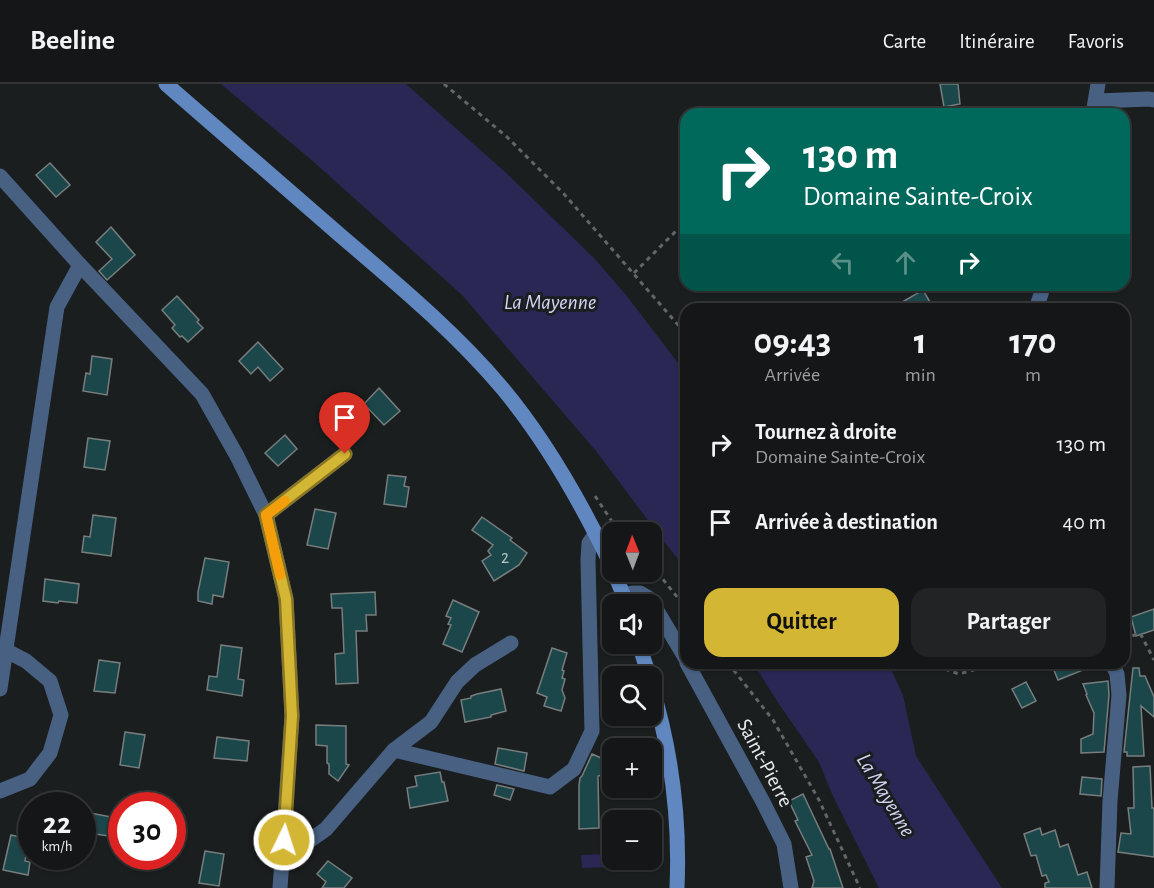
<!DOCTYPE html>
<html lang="fr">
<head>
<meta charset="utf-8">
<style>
  body { margin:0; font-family:"Alegreya Sans",sans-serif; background:#212324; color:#f1f3f6; height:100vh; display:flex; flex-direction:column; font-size:22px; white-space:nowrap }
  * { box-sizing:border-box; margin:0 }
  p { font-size:20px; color:#9d9fa1 }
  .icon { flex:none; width:33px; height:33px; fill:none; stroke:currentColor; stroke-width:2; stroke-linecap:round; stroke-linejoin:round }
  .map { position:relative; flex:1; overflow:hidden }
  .side { position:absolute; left:680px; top:219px; width:450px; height:366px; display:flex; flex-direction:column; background:#141617; border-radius:18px; box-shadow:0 2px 4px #0004,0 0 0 2px #333536 }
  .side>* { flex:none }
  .top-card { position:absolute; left:680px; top:24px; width:450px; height:183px; border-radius:18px; box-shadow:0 2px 4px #0004,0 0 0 2px #333536; background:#00695c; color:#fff; overflow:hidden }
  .needle { width:39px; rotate:359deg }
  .buttons { position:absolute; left:602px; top:438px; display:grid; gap:12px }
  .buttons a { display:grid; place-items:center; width:60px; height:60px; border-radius:12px; background:#141617; box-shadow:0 2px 4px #0004,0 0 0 2px #333536; font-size:30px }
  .speed { position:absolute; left:18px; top:708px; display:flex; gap:12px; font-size:30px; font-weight:700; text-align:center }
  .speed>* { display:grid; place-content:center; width:78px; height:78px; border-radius:50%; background:#141617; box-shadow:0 2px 4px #0004,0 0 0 2px #333536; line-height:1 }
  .speed small { font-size:15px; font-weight:400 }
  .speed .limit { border:9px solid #d22; background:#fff; color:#111 }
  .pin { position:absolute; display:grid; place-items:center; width:51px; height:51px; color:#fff; margin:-62px -26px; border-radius:50% 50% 50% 0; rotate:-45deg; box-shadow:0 0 6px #0007 }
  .pin .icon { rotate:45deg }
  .me { position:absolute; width:66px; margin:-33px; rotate:4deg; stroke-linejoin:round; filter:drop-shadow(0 0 4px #0008) }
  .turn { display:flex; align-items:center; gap:21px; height:126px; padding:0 24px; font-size:27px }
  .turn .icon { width:78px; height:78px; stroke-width:2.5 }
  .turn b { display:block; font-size:42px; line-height:51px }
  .lanes { display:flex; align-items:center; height:57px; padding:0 24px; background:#0003; justify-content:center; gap:30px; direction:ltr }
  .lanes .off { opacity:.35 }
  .eta { display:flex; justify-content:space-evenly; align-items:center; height:102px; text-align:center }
  .eta b { font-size:36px; font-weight:600; line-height:42px }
  .cta { display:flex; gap:12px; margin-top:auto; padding:12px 24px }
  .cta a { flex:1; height:69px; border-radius:18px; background:#d4b635; color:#111; font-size:24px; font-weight:600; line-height:69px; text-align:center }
  .cta a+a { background:#212324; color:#f1f3f6 }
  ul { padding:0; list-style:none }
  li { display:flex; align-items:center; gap:18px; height:78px; padding:0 24px }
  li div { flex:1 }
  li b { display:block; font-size:22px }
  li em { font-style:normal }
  header { display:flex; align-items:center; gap:36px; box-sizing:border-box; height:84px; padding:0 30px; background:#141617; border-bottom:2px solid #333536 }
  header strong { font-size:28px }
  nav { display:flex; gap:33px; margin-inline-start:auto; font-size:21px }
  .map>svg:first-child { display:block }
</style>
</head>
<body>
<header>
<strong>Beeline</strong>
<nav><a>Carte</a><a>Itinéraire</a><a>Favoris</a></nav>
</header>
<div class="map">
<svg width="1154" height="804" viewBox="0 0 1154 804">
  <rect width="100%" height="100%" fill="#1a1e1f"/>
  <!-- water -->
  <g fill="#2a2755">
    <polygon points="221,0 406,0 504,87 595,175 626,211 685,288 685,484 659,451 596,367 462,211 315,79"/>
    <polygon points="753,579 888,579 903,611 916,672 1002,804 879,804 832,710 819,678 779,620"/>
    <polygon points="609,770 609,773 612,774 614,776 613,779 610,780 610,783 582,784 581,771"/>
  </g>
  <!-- building -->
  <g fill="#1b474b" stroke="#787d7d" stroke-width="1.5">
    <polygon points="940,0 958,0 960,20 944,23"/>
    <polygon points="50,79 70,101 56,113 36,91"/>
    <polygon points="111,143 135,171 107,196 99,187 112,175 96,158"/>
    <polygon points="923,206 934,225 890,225"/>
    <polygon points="177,212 199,236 197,238 203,244 188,258 182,252 180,253 172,244 175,241 162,226"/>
    <polygon points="258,258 283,285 270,297 258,283 251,290 239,277"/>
    <polygon points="92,272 112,275 107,311 83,307 86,289 90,290"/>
    <polygon points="379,304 400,327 384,341 364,320"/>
    <polygon points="285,351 297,365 278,382 265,369"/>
    <polygon points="88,354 110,357 105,386 84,383"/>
    <polygon points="388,391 406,393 404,402 409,403 406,423 384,420"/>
    <polygon points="315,425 336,429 328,465 307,461"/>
    <polygon points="93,431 116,434 111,472 82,468 84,452 90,453"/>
    <polygon points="482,433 512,454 510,456 527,469 519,481 494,497 482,477 491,471 488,467 493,461 472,446"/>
    <polygon points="205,474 229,478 223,513 213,511 212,520 198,517 198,508"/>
    <polygon points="45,495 79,500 77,519 59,517 58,519 43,517"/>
    <polygon points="375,508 376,531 366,531 367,547 356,547 358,599 336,600 335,570 344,569 342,524 332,524 331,510"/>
    <polygon points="453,516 479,528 462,568 443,560 451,541 448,540 451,534 446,532"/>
    <polygon points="1154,525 1154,546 1136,552 1131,533"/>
    <polygon points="221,561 242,564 238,595 244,596 242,612 207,606 209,592 217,593"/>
    <polygon points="552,564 567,569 562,586 564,587 562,594 565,595 562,606 565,614 561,627 544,622 547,613 537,609"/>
    <polygon points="99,576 120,579 115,609 94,607"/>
    <polygon points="1051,579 1097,579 1098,580 1058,596"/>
    <polygon points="1133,584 1139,584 1140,592 1145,592 1154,613 1154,633 1141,622 1144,672 1127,672 1127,668 1124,668"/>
    <polygon points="1108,597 1109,611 1104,668 1081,669 1081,655 1093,650 1094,629 1086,611 1087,610 1083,600"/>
    <polygon points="1026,598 1036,617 1022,624 1012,605"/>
    <polygon points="501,605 506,627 491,631 491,633 465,638 461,616 471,614 471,612 477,610"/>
    <polygon points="316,641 346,642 346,680 349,681 338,697 329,690 329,680 327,679 327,662 316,661"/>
    <polygon points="125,648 145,651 139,684 120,681"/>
    <polygon points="217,653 249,657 247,677 214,674"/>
    <polygon points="498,664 527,669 524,687 495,680"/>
    <polygon points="592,670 608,677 602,691 598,692 599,744 579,745 579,701 580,694 582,692"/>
    <polygon points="1150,682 1152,724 1154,724 1154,773 1118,768 1121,749 1131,750 1128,724 1134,724 1133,683"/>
    <polygon points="440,688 442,698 444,698 448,717 410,724 407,704 417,702 415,692"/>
    <polygon points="1082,693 1102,695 1101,712 1080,710"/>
    <polygon points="497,701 514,705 510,716 494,711"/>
    <polygon points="803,710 829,765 830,765 843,804 812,804 814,797 806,773 812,771 795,737 798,736 789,717"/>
    <polygon points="85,728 122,735 122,754 82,748 82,731 85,731"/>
    <polygon points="1040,744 1042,751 1055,746 1060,763 1068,760 1078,791 1087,788 1092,804 1045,804 1045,799 1049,798 1046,791 1042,792 1036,771 1031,772 1024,750"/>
    <polygon points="11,751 29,755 25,777 30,778 28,791 3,786"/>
    <polygon points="205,767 224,770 219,802 199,799"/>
    <polygon points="328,777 352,794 344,804 322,804 326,798 317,790"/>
  </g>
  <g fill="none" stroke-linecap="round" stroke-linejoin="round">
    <!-- path -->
    <g stroke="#636667" stroke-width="3" stroke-dasharray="4.5 4.5" stroke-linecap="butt">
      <polyline points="444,0 507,53 564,110 686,250"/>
      <polyline points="634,189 686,137"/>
      <polyline points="595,412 619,448"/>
      <polyline points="651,482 657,488 686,524"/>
      <polyline points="1124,555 1140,549 1154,576"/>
      <polyline points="728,579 773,636 819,716 860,804"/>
      <polyline points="928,579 959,590 999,579"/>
    </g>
    <!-- minor -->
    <g stroke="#486183" stroke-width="15">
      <polyline points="1096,17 1149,15 1154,16"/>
      <polyline points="1093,30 1098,0"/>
      <polyline points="0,92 80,181 202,310 237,372 266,431 286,515 292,632 280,804"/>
      <polyline points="1036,225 1044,201"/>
      <polyline points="266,431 345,370"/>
      <polyline points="625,512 632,509 640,509 650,515 686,575"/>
      <polyline points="687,579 763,718 784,760 791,804"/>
      <polyline points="0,605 57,223 80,181"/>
      <polyline points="394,666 550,703 574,685 592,647 588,476 589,459 596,449"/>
      <polyline points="0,707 30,695 50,669 61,631 50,597 26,577 5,566"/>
      <polyline points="282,776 326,745 394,666 431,638 457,598 475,581 511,559"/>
      <polyline points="1107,804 1110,717 1119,611 1117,590 1112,579"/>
    </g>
    <!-- secondary -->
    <g stroke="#6087bf" stroke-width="15">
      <path d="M166,0C224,51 283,101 341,152C397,200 455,248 503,305C548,359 582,420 612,483"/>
      <polyline points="614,488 627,520"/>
      <polyline points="639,560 649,592"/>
      <path d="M651,600C671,665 680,736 677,804"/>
    </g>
  </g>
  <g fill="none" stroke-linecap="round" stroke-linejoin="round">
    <!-- route casing -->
    <g stroke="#8a7622" stroke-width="15">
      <polyline id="route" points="284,756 292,632 286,515 266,431 345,370"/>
    </g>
    <!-- route -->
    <use href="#route" stroke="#d4b635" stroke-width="10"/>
    <!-- slow -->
    <polyline stroke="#f59e0b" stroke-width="10" points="280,491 266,431 285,417"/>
  </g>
  <g text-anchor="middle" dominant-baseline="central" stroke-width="6" stroke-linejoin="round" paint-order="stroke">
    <!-- number labels -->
    <g font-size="18" fill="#b6c3c4">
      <text x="505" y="474">2</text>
    </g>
    <!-- street labels -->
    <g font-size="21" fill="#eaeced" stroke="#1a1e1f">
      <text transform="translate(765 679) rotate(62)">Saint-Pierre</text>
    </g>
    <!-- water labels -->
    <g font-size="22" font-style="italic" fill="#d4d5f5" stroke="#1a1e1f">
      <text x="550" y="218">La Mayenne</text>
      <text transform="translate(886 711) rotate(59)">La Mayenne</text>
    </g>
  </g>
</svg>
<div class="buttons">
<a><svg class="needle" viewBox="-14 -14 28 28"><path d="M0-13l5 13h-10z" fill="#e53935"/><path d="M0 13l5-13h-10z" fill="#9d9fa1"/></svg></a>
<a><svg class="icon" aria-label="sound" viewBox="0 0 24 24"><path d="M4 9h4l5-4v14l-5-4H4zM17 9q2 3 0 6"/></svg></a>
<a><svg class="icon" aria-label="search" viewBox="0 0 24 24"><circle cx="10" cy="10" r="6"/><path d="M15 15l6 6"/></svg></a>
<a>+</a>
<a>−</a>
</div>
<div class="speed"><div>22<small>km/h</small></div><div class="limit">30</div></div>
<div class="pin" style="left:345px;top:370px;background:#d93025"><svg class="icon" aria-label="arrive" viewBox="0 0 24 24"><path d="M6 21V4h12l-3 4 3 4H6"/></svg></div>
<svg class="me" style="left:284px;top:756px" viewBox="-20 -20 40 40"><circle r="17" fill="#d4b635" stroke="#fff" stroke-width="3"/><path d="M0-11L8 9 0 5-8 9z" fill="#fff"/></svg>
<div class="top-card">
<div class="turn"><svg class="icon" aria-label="right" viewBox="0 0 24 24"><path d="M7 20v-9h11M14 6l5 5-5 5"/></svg><div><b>130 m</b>Domaine Sainte-Croix</div></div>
<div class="lanes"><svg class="icon off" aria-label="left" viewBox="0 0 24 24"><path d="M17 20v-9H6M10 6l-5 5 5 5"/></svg><svg class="icon off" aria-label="ahead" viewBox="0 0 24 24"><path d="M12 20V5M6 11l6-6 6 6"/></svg><svg class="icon" aria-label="right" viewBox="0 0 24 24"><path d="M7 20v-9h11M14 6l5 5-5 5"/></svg></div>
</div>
<section class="side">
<div class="eta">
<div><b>09:43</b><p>Arrivée</p></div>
<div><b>1</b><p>min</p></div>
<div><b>170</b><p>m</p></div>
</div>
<ul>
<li><svg class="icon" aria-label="right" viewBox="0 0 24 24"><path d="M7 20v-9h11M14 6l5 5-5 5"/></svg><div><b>Tournez à droite</b><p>Domaine Sainte-Croix</p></div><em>130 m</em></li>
<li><svg class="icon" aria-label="arrive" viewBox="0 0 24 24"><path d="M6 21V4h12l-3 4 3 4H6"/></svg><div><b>Arrivée à destination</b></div><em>40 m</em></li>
</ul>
<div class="cta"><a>Quitter</a><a>Partager</a></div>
</section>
</div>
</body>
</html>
